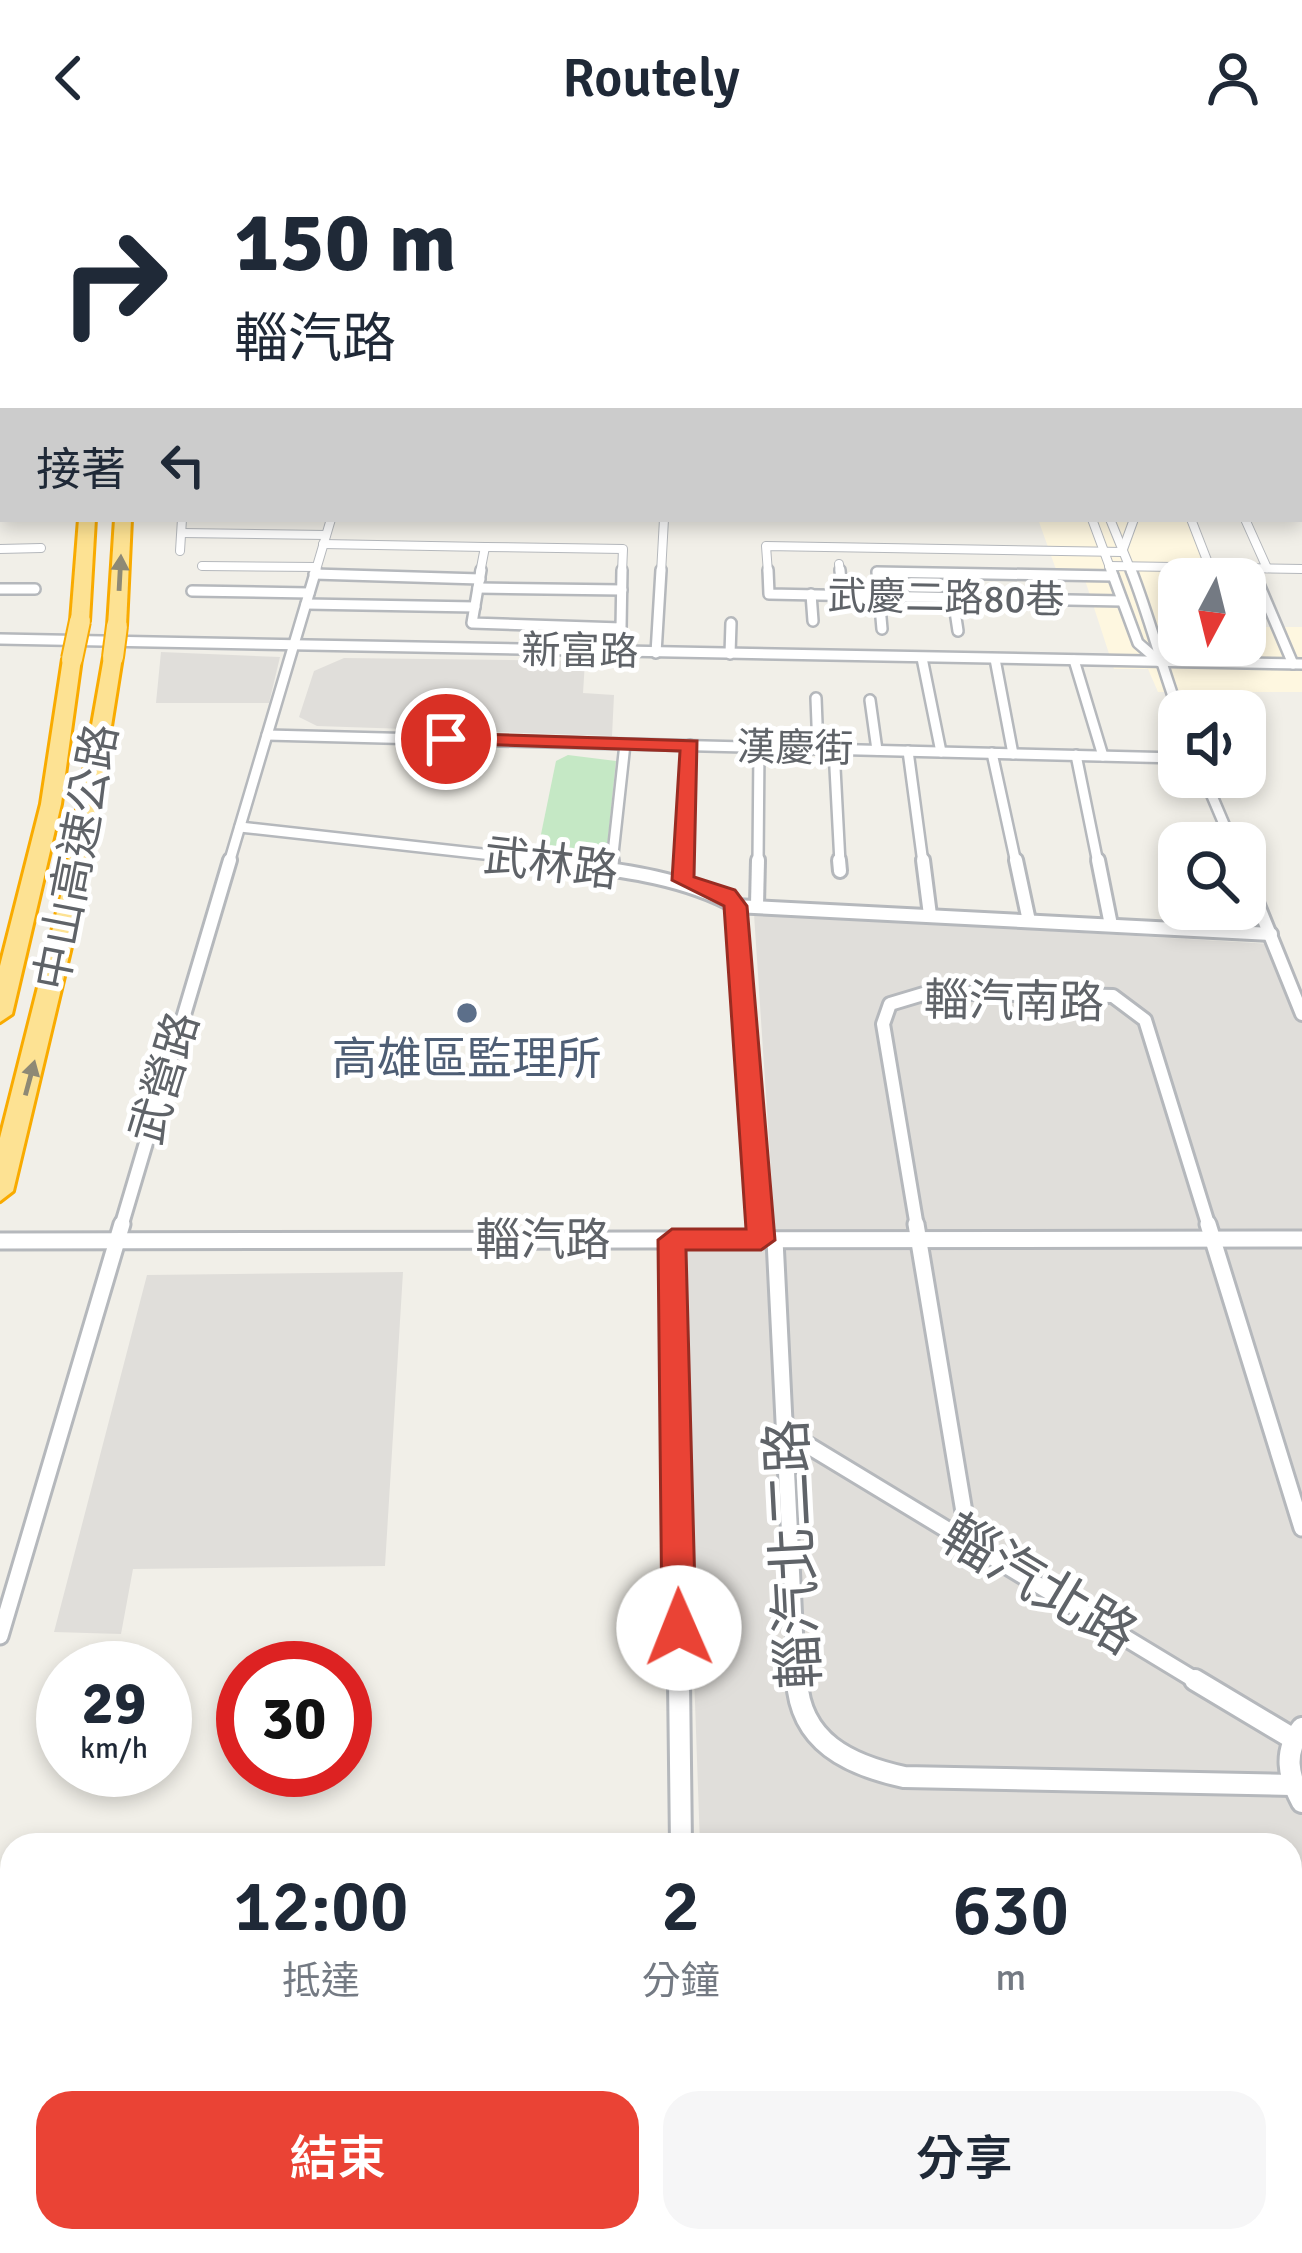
<!DOCTYPE html>
<html lang="zh-TW">
<head>
<meta charset="utf-8">
<style>
  body { margin:0; font-family:Signika,"Noto Sans TC",sans-serif; background:#f6f6f7; color:#1f2937; height:100vh; display:flex; flex-direction:column; font-size:45px; white-space:nowrap }
  * { box-sizing:border-box; margin:0 }
  p { font-size:39px; color:#747a83 }
  .icon { flex:none; width:66px; height:66px; fill:none; stroke:currentColor; stroke-width:2; stroke-linecap:round; stroke-linejoin:round }
  .map { position:relative; flex:1; overflow:hidden }
  .panel { position:absolute; left:0px; top:1677px; width:1302px; height:420px; display:flex; flex-direction:column; background:#fff; border-radius:36px 36px 0 0; box-shadow:0 6px 18px #0003 }
  .panel>* { flex:none }
  .guide { position:absolute; left:0px; top:0px; width:1302px; height:366px; box-shadow:0 6px 18px #0003; background:#fff; color:#1f2937; overflow:hidden }
  .needle { width:78px; rotate:187deg }
  .controls { position:absolute; left:1158px; top:402px; display:grid; gap:24px }
  .controls a { display:grid; place-items:center; width:108px; height:108px; border-radius:24px; background:#fff; box-shadow:0 6px 18px #0003; font-size:60px }
  .speed { position:absolute; left:36px; top:1485px; display:flex; gap:24px; font-size:60px; font-weight:700; text-align:center }
  .speed>* { display:grid; place-content:center; width:156px; height:156px; border-radius:50%; background:#fff; box-shadow:0 6px 18px #0003; line-height:1 }
  .speed small { font-size:30px; font-weight:400 }
  .speed .limit { border:18px solid #d22; background:#fff; color:#111 }
  .pin { position:absolute; display:grid; place-items:center; width:102px; height:102px; color:#fff; margin:-51px; border:6px solid #fff; border-radius:50%; box-shadow:0 3px 12px #0007 }
  .me { position:absolute; width:132px; margin:-66px; rotate:359deg; stroke-linejoin:round; filter:drop-shadow(0 0 9px #0008) }
  .turn { display:flex; align-items:center; gap:42px; height:252px; padding:0 36px; font-size:54px }
  .turn .icon { width:156px; height:156px; stroke-width:2.5 }
  .turn b { display:block; font-size:84px; line-height:102px }
  .then { display:flex; align-items:center; height:114px; padding:0 36px; background:#0003; gap:24px; font-size:45px }
  .eta { display:flex; justify-content:space-evenly; align-items:center; height:204px; text-align:center }
  .eta b { font-size:72px; font-weight:600; line-height:84px }
  .cta { display:flex; gap:24px; margin-top:auto; padding:24px 36px }
  .cta a { flex:1; height:138px; border-radius:36px; background:#ea4335; color:#fff; font-size:48px; font-weight:600; line-height:138px; text-align:center }
  .cta a+a { background:#f6f6f7; color:#1f2937 }
  header { display:flex; justify-content:space-between; align-items:center; height:156px; padding:0 36px; background:#fff; font-size:54px; font-weight:600 }
  .map>svg:first-child { display:block }
</style>
</head>
<body>
<header><svg class="icon" aria-label="back" viewBox="0 0 24 24"><path d="M15 5l-7 7 7 7"/></svg>Routely<svg class="icon" aria-label="person" viewBox="0 0 24 24"><circle cx="12" cy="8" r="4"/><path d="M4 21q1-7 8-7t8 7"/></svg></header>
<div class="map">
<svg width="1302" height="2097" viewBox="0 0 1302 2097">
  <rect width="100%" height="100%" fill="#f1efe8"/>
  <!-- commercial -->
  <polygon fill="#fef7e0" points="1038,363 1190,363 1220,423 1179,423 1179,489 1245,489 1245,471 1302,471 1302,536 1158,536 1148,513 1114,513 1085,424 1059,422"/>
  <!-- industrial -->
  <g fill="#e0deda">
    <polygon points="161,496 280,501 269,547 156,547"/>
    <polygon points="344,502 585,505 583,537 614,539 612,580 317,570 299,561 314,515"/>
    <polygon points="754,758 1274,788 1302,863 1302,1825 1290,1825 1290,1689 700,1689 679,1091 776,1091"/>
    <polygon points="403,1116 385,1410 133,1413 121,1478 54,1476 147,1119"/>
  </g>
  <!-- green -->
  <polygon fill="#c5e8c5" points="568,599 616,605 606,702 600,707 538,693 556,605"/>
  <g fill="none" stroke-linecap="round" stroke-linejoin="round">
    <!-- minor-far5 casing -->
    <g stroke="#b5b8bc" stroke-width="9">
      <g id="minor-far5">
        <polyline points="343,0 348,3"/>
        <polyline points="418,0 423,3"/>
        <polyline points="467,0 472,3"/>
        <polyline points="539,0 544,3"/>
        <polyline points="643,0 649,3"/>
        <polyline points="743,0 749,3"/>
        <polyline points="882,0 887,3"/>
        <polyline points="1050,0 1057,3"/>
        <polyline points="1088,0 1095,3"/>
        <polyline points="1155,0 1163,3"/>
        <polyline points="1232,0 1241,3"/>
        <polyline points="102,3 122,0"/>
        <polyline points="252,3 271,0"/>
        <polyline points="380,3 398,0"/>
        <polyline points="676,3 694,0"/>
        <polyline points="813,3 829,0"/>
        <polyline points="1119,3 1134,0"/>
        <polyline points="1299,26 1302,30"/>
        <polyline points="1299,144 1302,150"/>
      </g>
    </g>
    <!-- minor-far4 casing -->
    <g stroke="#b5b8bc" stroke-width="10">
      <g id="minor-far4">
        <polyline points="0,308 3,301"/>
        <polyline points="1299,347 1302,353"/>
        <polyline points="1092,363 1112,417"/>
        <polyline points="1110,363 1132,417"/>
        <polyline points="1191,363 1210,412"/>
        <polyline points="1245,363 1267,412"/>
        <polyline points="182,377 326,379"/>
        <polyline points="323,388 485,391"/>
        <polyline points="485,391 623,393 622,417"/>
        <polyline points="0,393 41,392"/>
        <polyline points="180,395 182,363"/>
        <polyline points="839,408 840,417"/>
        <polyline points="202,410 316,411"/>
        <polyline points="1109,410 1302,413"/>
        <polyline points="315,417 331,363"/>
        <polyline points="480,417 485,391"/>
        <polyline points="661,417 664,363"/>
        <polyline points="768,417 766,390 1122,396 1134,363"/>
        <polyline points="877,417 939,417"/>
      </g>
    </g>
    <!-- minor-far3 casing -->
    <g stroke="#b5b8bc" stroke-width="14">
      <g id="minor-far3">
        <polyline points="481,414 472,467 621,472 622,414"/>
        <polyline points="768,414 769,438 1122,445"/>
        <polyline points="840,414 842,439"/>
        <polyline points="1111,414 1138,487 1160,506"/>
        <path d="M1131,414C1150,462 1161,509 1179,557"/>
        <polyline points="1253,414 1293,508"/>
        <polyline points="314,418 480,423"/>
        <polyline points="478,432 622,434"/>
        <polyline points="0,433 35,433"/>
        <polyline points="192,435 309,437"/>
        <polyline points="811,438 813,465"/>
        <polyline points="953,442 958,475"/>
        <polyline points="306,448 475,451"/>
        <polyline points="882,473 877,416 1113,420"/>
        <polyline points="0,483 1302,508"/>
        <polyline points="656,497 661,414"/>
        <polyline points="730,498 731,467"/>
        <polyline points="922,502 941,596"/>
        <polyline points="995,503 1013,598"/>
        <polyline points="1074,504 1103,600"/>
        <polyline points="816,542 818,593"/>
        <polyline points="870,544 877,594"/>
        <polyline points="267,579 1179,602"/>
        <polyline points="834,593 840,707"/>
        <polyline points="908,595 923,707"/>
        <polyline points="992,597 1016,707"/>
        <polyline points="1076,599 1098,707"/>
        <polyline points="1204,621 1232,687"/>
        <polyline points="240,671 564,707"/>
        <polyline points="229,707 316,414"/>
        <polyline points="612,707 625,588"/>
        <polyline points="684,707 690,589"/>
        <polyline points="758,707 759,591"/>
      </g>
    </g>
    <!-- minor-far2 casing -->
    <g stroke="#b5b8bc" stroke-width="18">
      <g id="minor-far2">
        <path d="M542,704C606,713 677,718 735,750L760,1071"/>
        <polyline points="839,704 840,715"/>
        <polyline points="923,704 930,759"/>
        <polyline points="1016,704 1029,765"/>
        <polyline points="1098,704 1111,769"/>
        <polyline points="611,714 612,704"/>
        <polyline points="1245,717 1302,858"/>
        <polyline points="683,724 684,704"/>
        <polyline points="757,749 758,704"/>
        <polyline points="735,750 1271,778"/>
        <polyline points="121,1071 230,704"/>
        <polyline points="917,1071 883,868 890,848 930,836 1113,840 1145,864 1209,1071"/>
      </g>
    </g>
    <!-- minor-far1 casing -->
    <g stroke="#b5b8bc" stroke-width="21">
      <g id="minor-far1">
        <polyline points="760,1068 761,1084"/>
        <polyline points="916,1068 969,1386"/>
        <polyline points="1208,1068 1302,1372"/>
        <polyline points="672,1084 679,1527"/>
        <polyline points="775,1084 797,1527"/>
        <polyline points="0,1085 1302,1083"/>
        <polyline points="786,1276 1200,1527"/>
        <polyline points="0,1480 122,1068"/>
      </g>
    </g>
    <!-- minor casing -->
    <g stroke="#b5b8bc" stroke-width="26">
      <g id="minor">
        <polyline points="679,1524 681,1689"/>
        <path d="M797,1524C800,1586 849,1609 904,1621L1292,1629"/>
        <polyline points="1195,1524 1292,1582"/>
        <path d="M1302,1572C1283,1596 1288,1620 1302,1646"/>
        <polyline points="1290,1847 1302,1847"/>
        <polyline points="0,1868 12,1868"/>
        <polyline points="1290,2077 1302,2077"/>
        <polyline points="689,2085 690,2097"/>
        <polyline points="1271,2085 1273,2097"/>
        <polyline points="274,2097 276,2085"/>
      </g>
    </g>
    <!-- tertiary casing -->
    <g stroke="#b5b8bc" stroke-width="6">
      <g id="tertiary">
        <polygon points="67,0 75,0 76,3 68,3"/>
        <rect x="0" y="32" width="3" height="4"/>
        <rect x="1299" y="52" width="3" height="4"/>
      </g>
    </g>
    <!-- motorway casing -->
    <g stroke="#f9ab00" stroke-width="6">
      <g id="motorway">
        <polygon points="23,0 35,0 36,3 24,3"/>
        <polygon points="46,0 58,0 59,3 47,3"/>
        <polygon points="79,363 95,363 89,465 80,470 71,465"/>
        <polygon points="115,363 131,363 126,470 117,475 108,470"/>
        <polygon points="113,495 122,501 86,728 13,1035 0,1045 0,982 64,728 104,501"/>
        <polygon points="72,497 81,503 61,648 12,858 0,866 0,810 41,648 63,503"/>
      </g>
    </g>
    <!-- minor-far5 -->
    <use href="#minor-far5" stroke="#fff" stroke-width="6"/>
    <!-- minor-far4 -->
    <use href="#minor-far4" stroke="#fff" stroke-width="8"/>
    <!-- minor-far3 -->
    <use href="#minor-far3" stroke="#fff" stroke-width="9"/>
    <!-- minor-far2 -->
    <use href="#minor-far2" stroke="#fff" stroke-width="12"/>
    <!-- minor-far1 -->
    <use href="#minor-far1" stroke="#fff" stroke-width="15"/>
    <!-- minor -->
    <use href="#minor" stroke="#fff" stroke-width="20"/>
    <!-- tertiary -->
    <use href="#tertiary" fill="#fff" fill-rule="evenodd"/>
    <!-- motorway -->
    <use href="#motorway" fill="#fde293" fill-rule="evenodd"/>
    <!-- motorway-bridge casing -->
    <g stroke="#f9ab00" stroke-width="24" stroke-linecap="butt">
      <g id="motorway-bridge">
        <polyline points="113,501 117,470"/>
        <polyline points="72,503 80,465"/>
      </g>
    </g>
    <!-- motorway-bridge -->
    <use href="#motorway-bridge" stroke="#fde293" stroke-width="20"/>
  </g>
  <!-- one-way arrows -->
  <defs><path id="oneway-solid" d="M-6-.8H1V-3.2L6.5 0L1 3.2V.8H-6Z" transform="scale(3)"/></defs>
  <g fill="#8e8975">
    <use href="#oneway-solid" transform="translate(120 417) rotate(-87)"/>
    <use href="#oneway-solid" transform="translate(30 922) rotate(-75)"/>
  </g>
  <!-- route -->
  <polygon fill="#ea4335" stroke="#982c22" stroke-width="3" points="446,577 697,585 694,721 735,734 747,750 775,1084 761,1094 686,1094 696,1472 691,1483 679,1487 667,1483 662,1472 658,1084 672,1073 746,1073 724,750 672,724 680,595 439,587 439,579"/>
  <!-- markers -->
  <circle fill="#5c6f8a" stroke="#fff" stroke-width="4.5" cx="467" cy="857" r="12"/>
  <g text-anchor="middle" dominant-baseline="central" stroke-width="10" stroke-linejoin="round" paint-order="stroke">
    <!-- far-street labels -->
    <g font-size="39" fill="#5f6368" stroke="#fff">
      <text transform="translate(946 442) rotate(1)">武慶二路80巷</text>
      <text transform="translate(580 495) rotate(1)">新富路</text>
      <text transform="translate(795 592) rotate(1)">漢慶街</text>
    </g>
    <!-- street labels -->
    <g font-size="45" fill="#5f6368" stroke="#fff">
      <text transform="translate(77 701) rotate(-79)">中山高速公路</text>
      <text transform="translate(551 708) rotate(7)">武林路</text>
      <text transform="translate(1014 846) rotate(1)">輜汽南路</text>
      <text transform="translate(165 922) rotate(-73)">武營路</text>
      <text x="543" y="1084">輜汽路</text>
    </g>
    <!-- service labels -->
    <g font-size="45" fill="#4e5e75" stroke="#fff">
      <text x="467" y="903">高雄區監理所</text>
    </g>
    <!-- near-street labels -->
    <g font-size="54" fill="#5f6368" stroke="#fff">
      <text transform="translate(794 1398) rotate(-93)">輜汽北二路</text>
      <text transform="translate(1039 1429) rotate(31)">輜汽北路</text>
    </g>
  </g>
</svg>
<div class="controls">
<a><svg class="needle" viewBox="-14 -14 28 28"><path d="M0-13l5 13h-10z" fill="#e53935"/><path d="M0 13l5-13h-10z" fill="#747a83"/></svg></a>
<a><svg class="icon" aria-label="sound" viewBox="0 0 24 24"><path d="M4 9h4l5-4v14l-5-4H4zM17 9q2 3 0 6"/></svg></a>
<a><svg class="icon" aria-label="search" viewBox="0 0 24 24"><circle cx="10" cy="10" r="6"/><path d="M15 15l6 6"/></svg></a>
</div>
<div class="speed"><div>29<small>km/h</small></div><div class="limit">30</div></div>
<div class="pin" style="left:446px;top:583px;background:#d93025"><svg class="icon" aria-label="arrive" viewBox="0 0 24 24"><path d="M6 21V4h12l-3 4 3 4H6"/></svg></div>
<svg class="me" style="left:679px;top:1472px" viewBox="-20 -20 40 40"><circle r="19" fill="#fff"/><path d="M0-13L10 11 0 6-10 11z" fill="#ea4335"/></svg>
<div class="guide">
<div class="turn"><svg class="icon" aria-label="right" viewBox="0 0 24 24"><path d="M7 20v-9h11M14 6l5 5-5 5"/></svg><div><b>150 m</b>輜汽路</div></div>
<div class="then">接著<svg class="icon" aria-label="left" viewBox="0 0 24 24"><path d="M17 20v-9H6M10 6l-5 5 5 5"/></svg></div>
</div>
<section class="panel">
<div class="eta">
<div><b>12:00</b><p>抵達</p></div>
<div><b>2</b><p>分鐘</p></div>
<div><b>630</b><p>m</p></div>
</div>
<div class="cta"><a>結束</a><a>分享</a></div>
</section>
</div>
</body>
</html>
